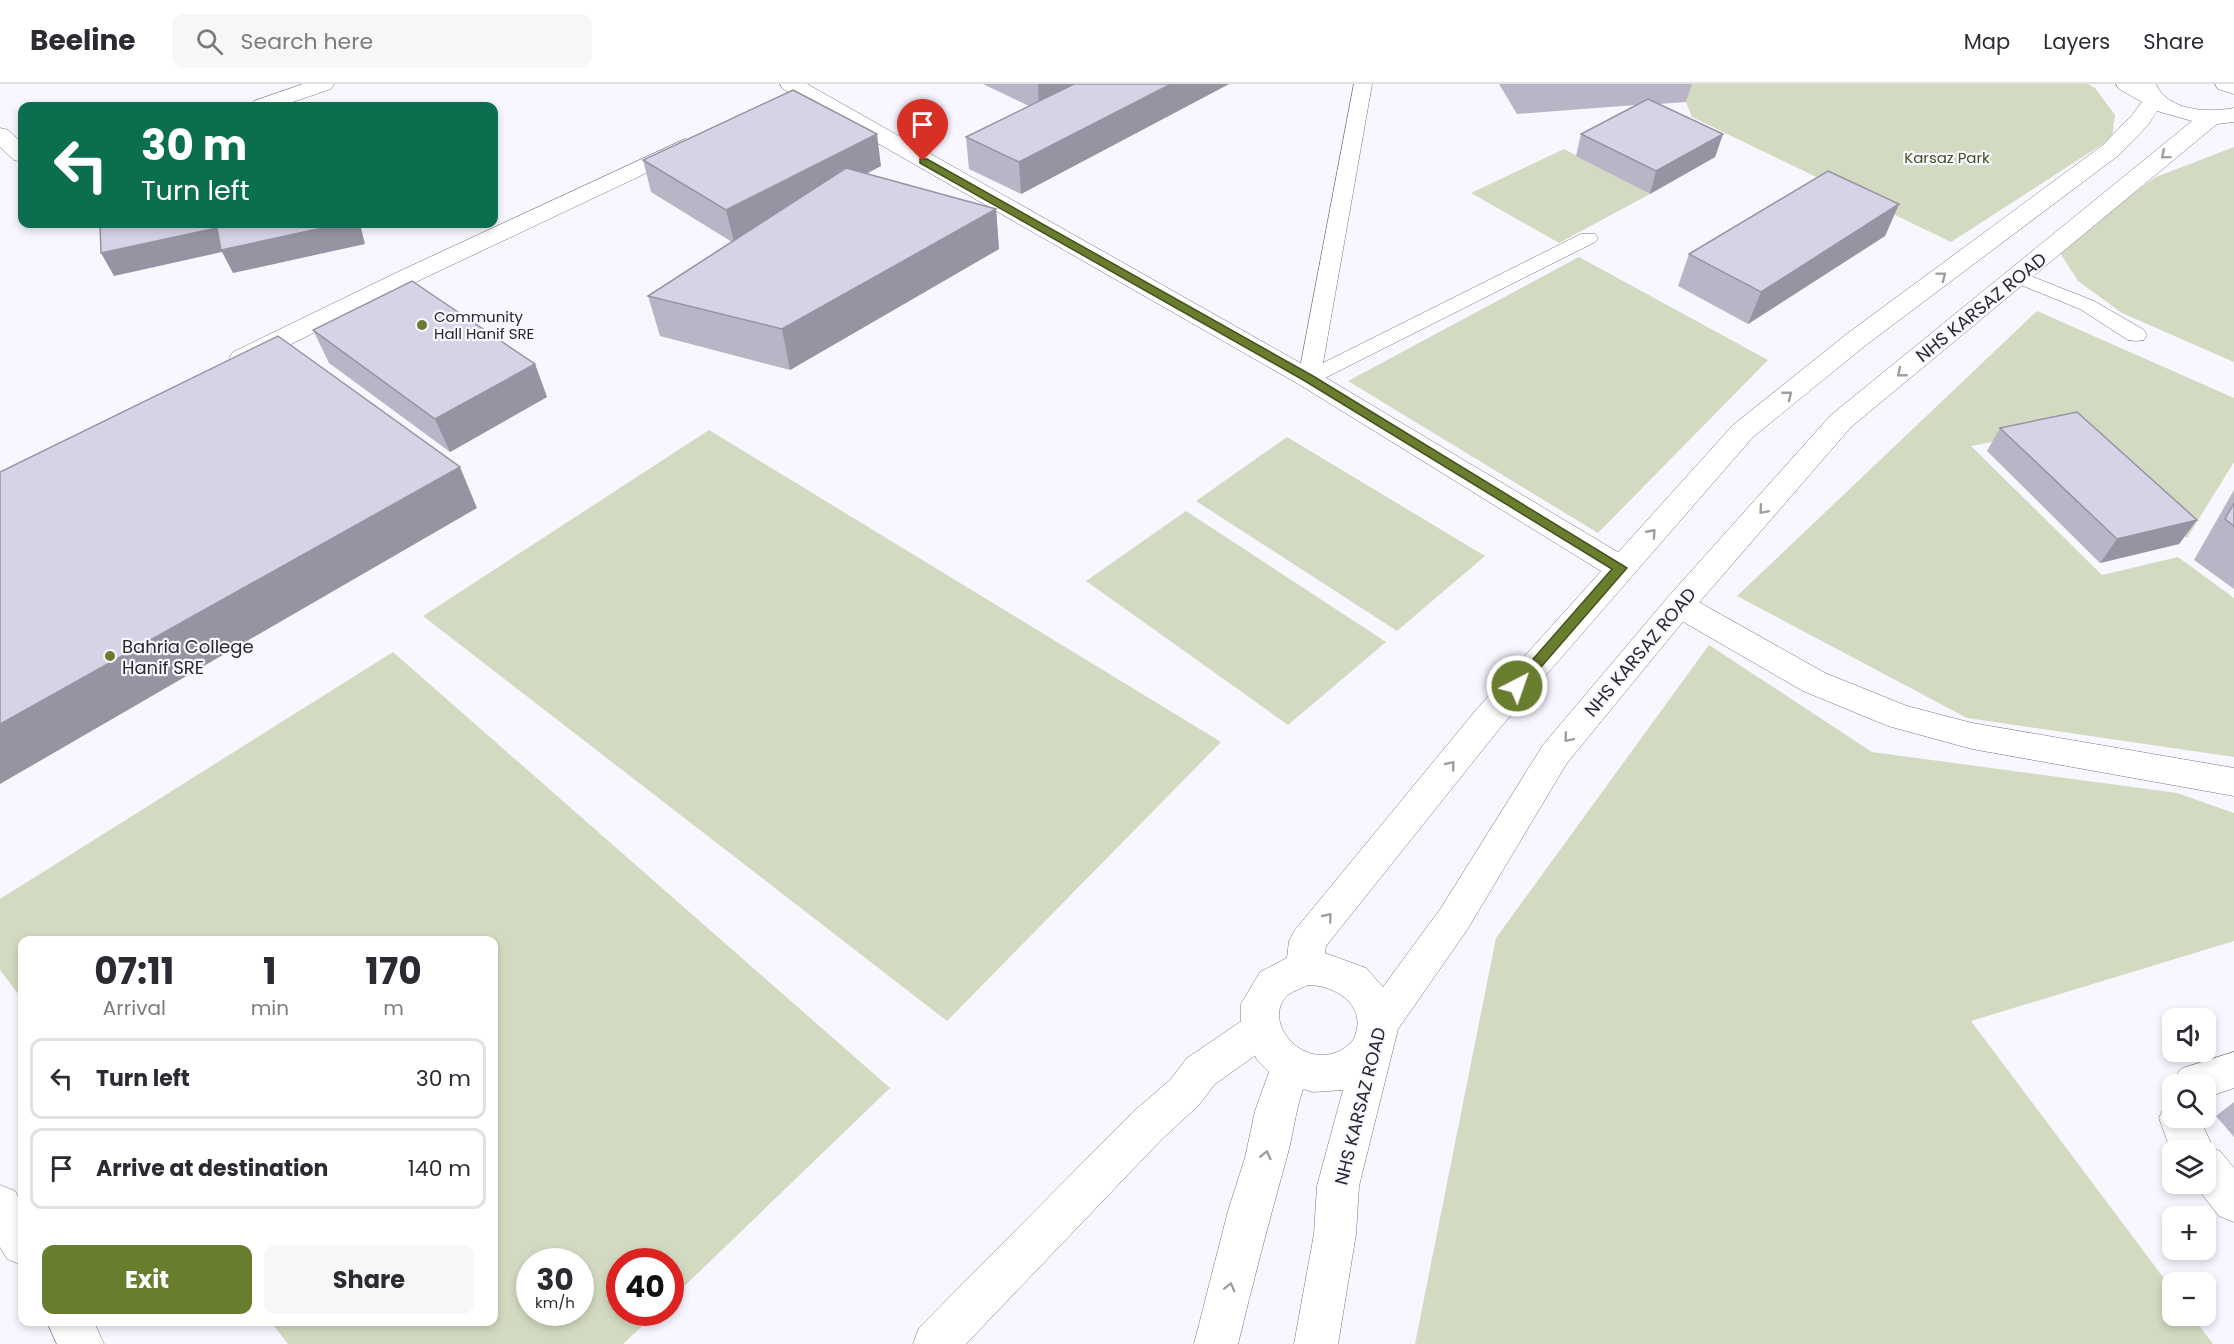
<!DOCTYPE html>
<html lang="en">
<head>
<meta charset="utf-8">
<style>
  body { margin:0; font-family:Poppins,sans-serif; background:#f7f7f7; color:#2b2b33; height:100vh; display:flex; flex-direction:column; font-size:22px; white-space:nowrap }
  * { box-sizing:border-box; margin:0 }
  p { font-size:20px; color:#7c7c81 }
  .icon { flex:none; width:33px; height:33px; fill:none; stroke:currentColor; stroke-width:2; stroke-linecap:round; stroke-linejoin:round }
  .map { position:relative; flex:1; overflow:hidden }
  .drawer { position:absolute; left:18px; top:852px; width:480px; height:390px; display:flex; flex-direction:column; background:#fff; border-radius:12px; box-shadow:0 3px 9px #0003 }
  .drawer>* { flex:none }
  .guide { position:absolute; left:18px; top:18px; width:480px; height:126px; border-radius:12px; box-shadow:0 3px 9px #0003; background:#0b6e4f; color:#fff; overflow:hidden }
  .controls { position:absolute; left:2162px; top:924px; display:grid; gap:12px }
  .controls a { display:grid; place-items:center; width:54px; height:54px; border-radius:12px; background:#fff; box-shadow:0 3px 9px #0003; font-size:30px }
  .speed { position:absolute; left:516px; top:1164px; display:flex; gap:12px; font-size:30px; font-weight:700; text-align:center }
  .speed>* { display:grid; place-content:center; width:78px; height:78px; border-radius:50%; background:#fff; box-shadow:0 3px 9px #0003; line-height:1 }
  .speed small { font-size:15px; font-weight:400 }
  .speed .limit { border:9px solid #d22; background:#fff; color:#111 }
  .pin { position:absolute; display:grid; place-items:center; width:51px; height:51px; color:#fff; margin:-62px -26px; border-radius:50% 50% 50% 0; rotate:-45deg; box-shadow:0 0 6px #0007 }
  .pin .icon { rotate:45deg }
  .me { position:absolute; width:66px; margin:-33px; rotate:41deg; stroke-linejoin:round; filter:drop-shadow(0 0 4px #0008) }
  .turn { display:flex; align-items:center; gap:21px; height:126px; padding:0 24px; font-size:27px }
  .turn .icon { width:78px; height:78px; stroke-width:2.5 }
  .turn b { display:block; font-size:42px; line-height:51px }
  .eta { display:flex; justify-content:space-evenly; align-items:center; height:102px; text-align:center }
  .eta b { font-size:36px; font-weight:700; line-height:42px }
  .button { display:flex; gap:12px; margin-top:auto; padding:12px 24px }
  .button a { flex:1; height:69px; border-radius:12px; background:#687d2e; color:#fff; font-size:24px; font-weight:700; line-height:69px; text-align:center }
  .button a+a { background:#f7f7f7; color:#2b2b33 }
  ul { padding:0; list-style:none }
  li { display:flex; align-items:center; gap:18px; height:81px; margin:0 12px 9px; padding:0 12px; border:3px solid #e1e1e2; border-radius:12px }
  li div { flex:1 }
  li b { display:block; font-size:22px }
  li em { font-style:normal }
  header { display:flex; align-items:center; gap:36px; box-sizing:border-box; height:84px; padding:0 30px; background:#fff; border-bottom:2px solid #e1e1e2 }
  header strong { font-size:28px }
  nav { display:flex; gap:33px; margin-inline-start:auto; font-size:21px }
  .search { width:420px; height:54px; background:#f7f7f7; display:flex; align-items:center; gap:15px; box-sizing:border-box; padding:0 21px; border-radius:12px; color:#7c7c81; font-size:22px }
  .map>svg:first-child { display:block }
</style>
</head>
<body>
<header>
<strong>Beeline</strong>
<div class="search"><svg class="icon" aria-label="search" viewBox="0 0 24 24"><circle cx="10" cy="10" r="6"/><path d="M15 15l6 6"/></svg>Search here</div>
<nav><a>Map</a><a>Layers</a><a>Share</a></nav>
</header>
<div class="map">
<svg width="2234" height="1260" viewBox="0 0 2234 1260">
  <rect width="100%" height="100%" fill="#f8f6ff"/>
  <!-- green -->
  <g fill="#d2dbc1" fill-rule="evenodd">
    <polygon points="1673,0 2088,0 2095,4 2115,31 2112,54 1951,158 1692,33 1686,18"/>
    <polygon points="2234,63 2234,278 2122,229 2078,197 2057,164 2156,93"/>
    <polygon points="1564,65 1650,110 1559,159 1471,109"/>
    <polygon points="1579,173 1768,276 1598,449 1348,297"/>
    <polygon points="2037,227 2234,314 2234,378 2187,454 2067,344 1971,362 2102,491 2178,473 2234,514 2234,673 1967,634 1737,512"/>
    <polygon points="709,346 1221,658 947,937 423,532"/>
    <polygon points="1287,353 1485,472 1397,547 1196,417"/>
    <polygon points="1186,427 1386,558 1288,641 1086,497"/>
    <polygon points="1709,561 1872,668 2177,709 2234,729 2234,857 1971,937 2172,1205 2172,1232 2192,1232 2213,1260 1415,1260 1496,854"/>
    <path d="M393,568L890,1004L671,1215L670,1178H620V1228L656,1229L623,1260H288L271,1238H494V856H22V915L0,886V815ZM530,1178H580V1228H530Z"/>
  </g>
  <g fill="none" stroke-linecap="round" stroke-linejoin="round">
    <!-- service casing -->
    <g stroke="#787586" stroke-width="1">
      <g id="service">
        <polygon points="1354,0 1372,0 1323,279 1581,150 1595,150 1598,154 1595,158 1309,302 1301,300 1298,295"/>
        <polygon points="2018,187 2094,217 2144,246 2147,251 2144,256 2136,257 2128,256 2080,225 2011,197 2008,193 2011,189"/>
      </g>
    </g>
    <!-- minor casing -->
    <g stroke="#787586" stroke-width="1">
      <g id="minor">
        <polygon points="303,0 334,0 331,5 281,22 251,22 254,17"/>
        <polygon points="780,0 807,0 1318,289 1631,476 1635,484 1631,492 1620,495 1609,492 1300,301 783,5"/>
        <polygon points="0,44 8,46 22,59 22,78 14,76 0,63"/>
        <polygon points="685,55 693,57 696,62 693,67 420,196 251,280 242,282 233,280 229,274 233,268 402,186"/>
        <polygon points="1679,510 1690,513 1825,589 1907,622 1972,639 2234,684 2234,712 1972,665 1888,642 1803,607 1668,529 1664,521 1668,513"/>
        <polygon points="1260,928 1274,934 1279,946 1274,958 1215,1000 1198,1022 1162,1055 966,1260 913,1260 919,1244 1134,1027 1170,996 1187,974 1246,934"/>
        <polygon points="2234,968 2234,1004 2205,1014 2205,1000 2173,1000 2179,987 2183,984"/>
        <polygon points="2172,1018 2172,1034 2199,1034 2214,1065 2220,1067 2234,1084 2234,1138 2219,1132 2194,1100 2205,1100 2205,1066 2172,1066 2172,1070 2159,1034 2165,1021"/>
        <polygon points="0,1101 15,1107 22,1120 22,1181 7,1175 0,1163"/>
        <polygon points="47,1238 94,1238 104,1260 57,1260"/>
      </g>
    </g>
    <!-- tertiary casing -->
    <g stroke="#787586" stroke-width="1">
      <g id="tertiary">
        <path d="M2116,0H2156C2167,27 2209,29 2234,24V38L2217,40L1851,343L1690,529L1567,679L1467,846L1398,945L1359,1102L1356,1150L1338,1260H1294L1314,1150L1317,1102L1343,1006L1313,1008L1303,1005C1295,1028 1293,1053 1286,1076C1269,1137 1253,1198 1238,1260H1194L1228,1127L1245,1074L1255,1027L1269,988L1257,976L1241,942V920L1260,888L1287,874L1289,857L1295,846L1476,626L1733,341L1848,249L2103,61L2132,31L2142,18L2119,5ZM2157,27L2192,37L1831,331L1668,513L1543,661L1441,824L1383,903L1366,884L1325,869L1326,862L1500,644L1753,353L1866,261L2119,71L2148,41ZM1308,901C1334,901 1367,920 1355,952C1353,958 1348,962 1343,965C1303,989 1260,936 1288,911C1293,907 1302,904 1308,901Z"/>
        <polygon points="2215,0 2234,0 2234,10 2218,5"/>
      </g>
    </g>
    <!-- service -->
    <use href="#service" fill="#fff" fill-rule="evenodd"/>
    <!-- minor -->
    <use href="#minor" fill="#fff" fill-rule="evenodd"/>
    <!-- tertiary -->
    <use href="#tertiary" fill="#fff" fill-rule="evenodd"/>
  </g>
  <!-- wall -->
  <g fill="#b9b5c7">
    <polygon points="983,0 1229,0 1021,110 969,85 966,53 1029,22"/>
    <polygon points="1499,0 1692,0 1686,18 1659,20 1723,50 1715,73 1650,110 1576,72 1581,50 1635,21 1517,30"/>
    <polygon points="643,76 881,82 866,90 996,125 999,165 790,286 660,252 648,212 732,158 651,108"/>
    <polygon points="1899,120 1885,152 1748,240 1678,202 1689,170"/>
    <polygon points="313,246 535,280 547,313 450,368 329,279"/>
    <polygon points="2000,344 2197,436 2179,460 2100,479 1987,367"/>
    <polygon points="2234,406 2234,505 2194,476"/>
    <polygon points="2234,1018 2234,1053 2216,1032"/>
  </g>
  <!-- shaded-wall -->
  <g fill="#9694a2">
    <polygon points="1038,0 1093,0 1039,28"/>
    <polygon points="1171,0 1229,0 1021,110 1019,78"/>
    <polygon points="877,50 881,82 734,158 726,126"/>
    <polygon points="1723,50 1715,73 1650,110 1656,87"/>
    <polygon points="1899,120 1885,152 1748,240 1761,208"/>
    <polygon points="996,125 999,165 790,286 782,245"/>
    <polygon points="341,140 360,140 365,160 233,189 222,168 114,192 101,169 217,144"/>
    <polygon points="535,280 547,313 450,368 435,335"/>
    <polygon points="460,383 477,424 0,700 0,640"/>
    <polygon points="2197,436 2179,460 2100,479 2117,455"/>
  </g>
  <!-- building -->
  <g fill="#d7d3e7" stroke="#9694a2" stroke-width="1.5">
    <polygon points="1074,0 1171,0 1019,78 966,53"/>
    <polygon points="793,6 877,50 726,126 643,76"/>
    <polygon points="1648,15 1723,50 1656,87 1581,50"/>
    <polygon points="846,84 996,125 782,245 648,212"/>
    <polygon points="1828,87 1899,120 1761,208 1689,170"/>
    <polygon points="100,140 341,140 221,166 217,144 101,169"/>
    <polygon points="412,197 535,280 435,335 313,246"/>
    <polygon points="278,252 460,383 0,640 0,388"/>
    <polygon points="2077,328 2197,436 2117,455 2000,344"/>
    <polygon points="2234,419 2234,442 2225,435"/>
  </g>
  <!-- one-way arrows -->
  <defs><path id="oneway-chevron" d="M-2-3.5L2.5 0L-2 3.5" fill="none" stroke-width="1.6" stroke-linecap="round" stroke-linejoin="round" transform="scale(1.5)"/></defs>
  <g stroke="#9f9ea1">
    <use href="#oneway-chevron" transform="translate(2165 71) rotate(140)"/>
    <use href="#oneway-chevron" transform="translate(1942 192) rotate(-37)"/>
    <use href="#oneway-chevron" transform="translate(1901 289) rotate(141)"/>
    <use href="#oneway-chevron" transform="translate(1788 311) rotate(-39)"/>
    <use href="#oneway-chevron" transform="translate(1763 426) rotate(131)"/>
    <use href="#oneway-chevron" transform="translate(1652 449) rotate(-48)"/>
    <use href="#oneway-chevron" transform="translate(1568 654) rotate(130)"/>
    <use href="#oneway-chevron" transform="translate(1451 681) rotate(-51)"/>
    <use href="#oneway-chevron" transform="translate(1328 833) rotate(-51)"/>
    <use href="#oneway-chevron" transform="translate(1266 1071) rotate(-77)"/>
    <use href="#oneway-chevron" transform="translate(1230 1203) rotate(-76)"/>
  </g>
  <!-- route -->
  <polygon fill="#687d2e" stroke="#44511e" stroke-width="1.5" points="920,75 927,75 1313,292 1627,484 1522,605 1513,605 1511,602 1513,598 1612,485 1305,297 920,79"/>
  <!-- markers -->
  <g fill="#687d2e" stroke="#f8f6ff" stroke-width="2">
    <circle cx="422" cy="241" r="6"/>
    <circle cx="110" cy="572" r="6"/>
  </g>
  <g text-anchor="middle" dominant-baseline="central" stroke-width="4.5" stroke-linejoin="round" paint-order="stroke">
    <!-- far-park labels -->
    <g font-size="15" fill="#424f1f" stroke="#f8f6ff">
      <text x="1947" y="73">Karsaz Park</text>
    </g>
    <!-- far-poi labels -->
    <g font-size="15" fill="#29272f" stroke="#f8f6ff" text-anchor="start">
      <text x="434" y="232">Community<tspan x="434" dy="17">Hall Hanif SRE</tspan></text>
    </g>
    <!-- street labels -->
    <g font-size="18" fill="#29272f" stroke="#f8f6ff">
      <text transform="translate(1981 223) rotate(-39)">NHS KARSAZ ROAD</text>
      <text transform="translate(1640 568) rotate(-50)">NHS KARSAZ ROAD</text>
      <text transform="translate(1360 1022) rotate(-76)">NHS KARSAZ ROAD</text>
    </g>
    <!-- poi labels -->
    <g font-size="18" fill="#29272f" stroke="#f8f6ff" text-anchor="start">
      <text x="122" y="562">Bahria College<tspan x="122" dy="21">Hanif SRE</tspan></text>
    </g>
  </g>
</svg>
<div class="controls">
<a><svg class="icon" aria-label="sound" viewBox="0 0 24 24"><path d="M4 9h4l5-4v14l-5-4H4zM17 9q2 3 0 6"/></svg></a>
<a><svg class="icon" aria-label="search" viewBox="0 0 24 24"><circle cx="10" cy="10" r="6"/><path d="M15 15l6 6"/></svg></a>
<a><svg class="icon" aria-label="layers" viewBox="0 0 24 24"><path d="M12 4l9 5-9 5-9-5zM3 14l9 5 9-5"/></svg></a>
<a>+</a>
<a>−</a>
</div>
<div class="speed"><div>30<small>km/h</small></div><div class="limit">40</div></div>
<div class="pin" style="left:923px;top:77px;background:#d93025"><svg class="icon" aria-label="arrive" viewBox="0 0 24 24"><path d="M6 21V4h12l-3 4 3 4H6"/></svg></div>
<svg class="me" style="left:1517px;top:602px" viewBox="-20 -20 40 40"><circle r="17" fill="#687d2e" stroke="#fff" stroke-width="3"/><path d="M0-11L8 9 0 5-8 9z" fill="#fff"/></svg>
<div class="guide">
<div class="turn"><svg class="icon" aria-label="left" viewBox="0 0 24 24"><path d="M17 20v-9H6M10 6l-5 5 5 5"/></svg><div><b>30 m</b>Turn left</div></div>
</div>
<section class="drawer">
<div class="eta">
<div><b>07:11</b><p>Arrival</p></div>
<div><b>1</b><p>min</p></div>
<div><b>170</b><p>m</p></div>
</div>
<ul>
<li><svg class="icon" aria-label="left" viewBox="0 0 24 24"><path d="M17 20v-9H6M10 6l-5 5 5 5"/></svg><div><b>Turn left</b></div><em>30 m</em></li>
<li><svg class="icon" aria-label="arrive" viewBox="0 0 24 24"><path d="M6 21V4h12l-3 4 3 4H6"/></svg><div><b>Arrive at destination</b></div><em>140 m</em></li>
</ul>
<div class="button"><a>Exit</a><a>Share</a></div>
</section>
</div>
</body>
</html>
